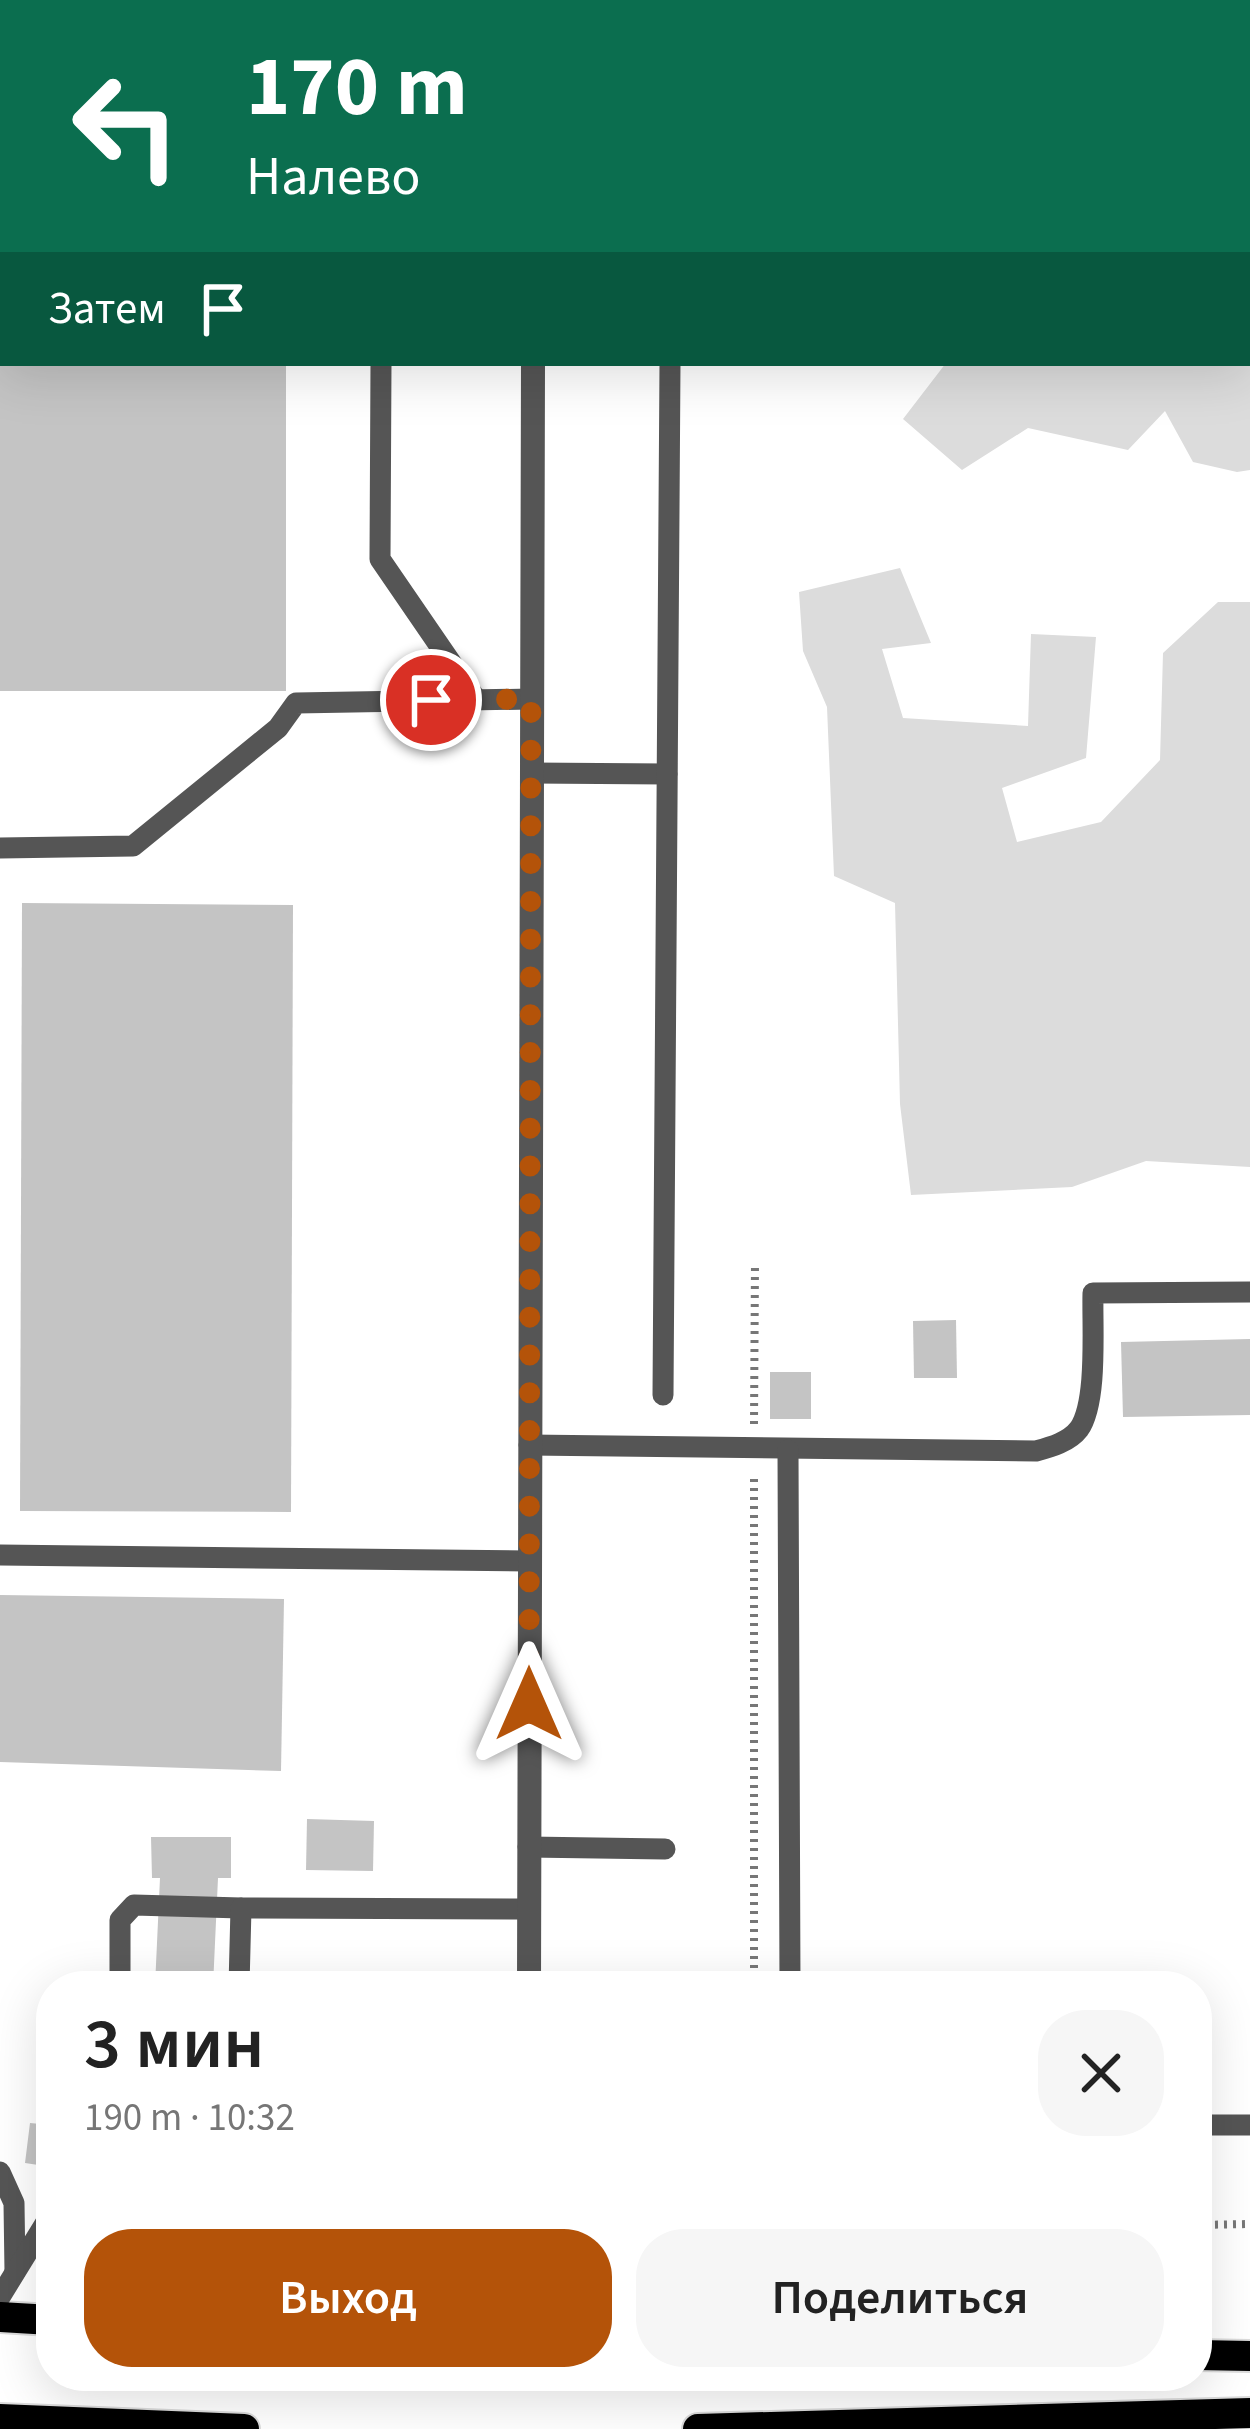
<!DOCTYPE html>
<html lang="ru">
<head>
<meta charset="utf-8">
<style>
  body { margin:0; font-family:"Source Sans 3",sans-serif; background:#f6f6f6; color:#222; height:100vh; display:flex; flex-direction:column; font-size:45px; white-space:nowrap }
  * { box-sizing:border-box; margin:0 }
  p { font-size:39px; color:#767676 }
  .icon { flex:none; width:66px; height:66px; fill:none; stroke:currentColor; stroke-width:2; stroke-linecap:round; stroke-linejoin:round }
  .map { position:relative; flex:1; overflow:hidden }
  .sheet { position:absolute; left:36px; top:1971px; width:1176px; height:420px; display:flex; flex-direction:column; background:#fff; border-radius:48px; box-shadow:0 12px 48px #0002 }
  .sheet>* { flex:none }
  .hud { position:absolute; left:0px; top:0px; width:1251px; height:366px; box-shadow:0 12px 48px #0002; background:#0b6e4f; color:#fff; overflow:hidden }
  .pin { position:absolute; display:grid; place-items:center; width:102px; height:102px; color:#fff; margin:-51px; border:6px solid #fff; border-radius:50%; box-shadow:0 3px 12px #0007 }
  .me { position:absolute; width:132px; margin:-66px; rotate:0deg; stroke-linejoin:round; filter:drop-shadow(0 0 9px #0008) }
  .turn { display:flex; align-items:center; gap:42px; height:252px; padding:0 48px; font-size:54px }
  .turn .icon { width:156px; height:156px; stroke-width:2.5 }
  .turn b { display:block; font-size:84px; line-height:102px }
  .then { display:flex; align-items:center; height:114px; padding:0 48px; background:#0003; gap:24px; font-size:45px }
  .round { display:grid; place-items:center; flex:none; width:126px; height:126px; border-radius:48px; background:#f6f6f6 }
  .overview { display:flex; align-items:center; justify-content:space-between; height:204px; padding:0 48px }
  h1 { font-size:72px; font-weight:600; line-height:90px }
  .primary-button { display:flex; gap:24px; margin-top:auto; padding:24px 48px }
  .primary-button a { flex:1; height:138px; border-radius:48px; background:#b45309; color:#fff; font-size:48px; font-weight:600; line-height:138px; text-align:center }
  .primary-button a+a { background:#f6f6f6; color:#222 }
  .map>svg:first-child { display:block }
</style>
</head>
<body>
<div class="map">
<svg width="1250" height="2429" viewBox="0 0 1250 2429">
  <rect width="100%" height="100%" fill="#fff"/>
  <!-- green -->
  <g fill="#dcdcdc">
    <polygon points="829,0 1250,0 1250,470 1237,472 1193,462 1165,411 1128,450 1028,428 962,470 903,419 946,363 1248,363 1248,3 829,3"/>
    <polygon points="900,568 931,643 882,649 903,718 1028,726 1031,634 1096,637 1086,758 1002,788 1017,842 1101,822 1160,760 1163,653 1218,602 1250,602 1250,1167 1146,1161 1072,1187 911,1195 900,1104 895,903 834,876 827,707 803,651 799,592"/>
  </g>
  <!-- building -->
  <g fill="#c4c4c4">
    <rect x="0" y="363" width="286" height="328"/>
    <polygon points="22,903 293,905 291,1512 20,1511"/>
    <polygon points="956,1320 957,1378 914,1378 913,1321"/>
    <polygon points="1250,1339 1250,1415 1123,1417 1121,1342"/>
    <rect x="770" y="1372" width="41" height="47"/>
    <polygon points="0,1595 284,1599 281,1771 0,1762"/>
    <polygon points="307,1819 374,1821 373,1871 306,1870"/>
    <polygon points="151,1837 231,1837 231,1878 218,1878 213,1986 155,1986 160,1878 152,1878"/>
    <polygon points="30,2123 51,2125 51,2146 47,2145 45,2166 25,2163"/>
  </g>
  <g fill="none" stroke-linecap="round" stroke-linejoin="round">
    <!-- primary casing -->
    <g stroke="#dbdbdb" stroke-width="34">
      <g id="primary">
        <polyline points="0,2317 51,2320"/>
        <polyline points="1197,2355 1250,2356"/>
        <polyline points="0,2419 244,2429"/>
        <polyline points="698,2429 1250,2413"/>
      </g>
    </g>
    <!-- path -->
    <g stroke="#777" stroke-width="8" stroke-dasharray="3 6" stroke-linecap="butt">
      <polyline points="754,1424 755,1263"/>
      <polyline points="754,1986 754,1475"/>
      <polyline points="1197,2225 1250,2224"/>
    </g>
    <!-- lane -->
    <g stroke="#555" stroke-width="21">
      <polyline points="381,3 381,0"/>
      <polyline points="673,3 673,0"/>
      <polyline points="381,363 380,559 476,699"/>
      <polyline points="531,773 667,774"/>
      <polyline points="0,848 133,846 278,728 296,703 531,699"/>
      <polyline points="663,1395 670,363"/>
      <path d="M529,1445L1036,1451C1051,1447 1069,1442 1079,1429C1098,1402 1092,1326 1093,1293L1250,1292"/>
      <polyline points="788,1450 790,1986"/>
      <polyline points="0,1555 528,1561"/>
      <polyline points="528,1847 665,1849"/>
      <polyline points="120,1986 120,1920 134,1905 241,1908"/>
      <polyline points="239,1986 241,1908 529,1909"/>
      <polyline points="1197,2125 1250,2125"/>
      <polyline points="0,2172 14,2203 15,2272"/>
      <polyline points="0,2297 51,2214"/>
    </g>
    <!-- street -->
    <g stroke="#555" stroke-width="24">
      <polyline points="535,3 535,0"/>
      <polyline points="529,1986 533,363"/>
    </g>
    <!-- primary -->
    <use href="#primary" stroke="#000" stroke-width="30"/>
  </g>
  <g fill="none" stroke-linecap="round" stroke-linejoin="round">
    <!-- route -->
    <polyline stroke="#b45309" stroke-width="21" stroke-dasharray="0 37.8" points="431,700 531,699 529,1704"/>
  </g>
</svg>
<div class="pin" style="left:431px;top:700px;background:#d93025"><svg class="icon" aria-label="arrive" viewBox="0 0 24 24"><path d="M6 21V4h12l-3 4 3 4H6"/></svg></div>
<svg class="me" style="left:529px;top:1704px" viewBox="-20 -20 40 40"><path d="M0-17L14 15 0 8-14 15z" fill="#b45309" stroke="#fff" stroke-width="4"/></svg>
<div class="hud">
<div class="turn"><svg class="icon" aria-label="left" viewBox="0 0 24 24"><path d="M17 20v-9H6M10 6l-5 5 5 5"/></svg><div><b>170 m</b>Налево</div></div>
<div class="then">Затем<svg class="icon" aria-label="arrive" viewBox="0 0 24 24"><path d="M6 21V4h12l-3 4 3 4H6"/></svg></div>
</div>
<section class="sheet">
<div class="overview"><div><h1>3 мин</h1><p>190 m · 10:32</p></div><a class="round"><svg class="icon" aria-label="close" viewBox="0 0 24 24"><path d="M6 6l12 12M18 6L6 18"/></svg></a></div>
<div class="primary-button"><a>Выход</a><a>Поделиться</a></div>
</section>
</div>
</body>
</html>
